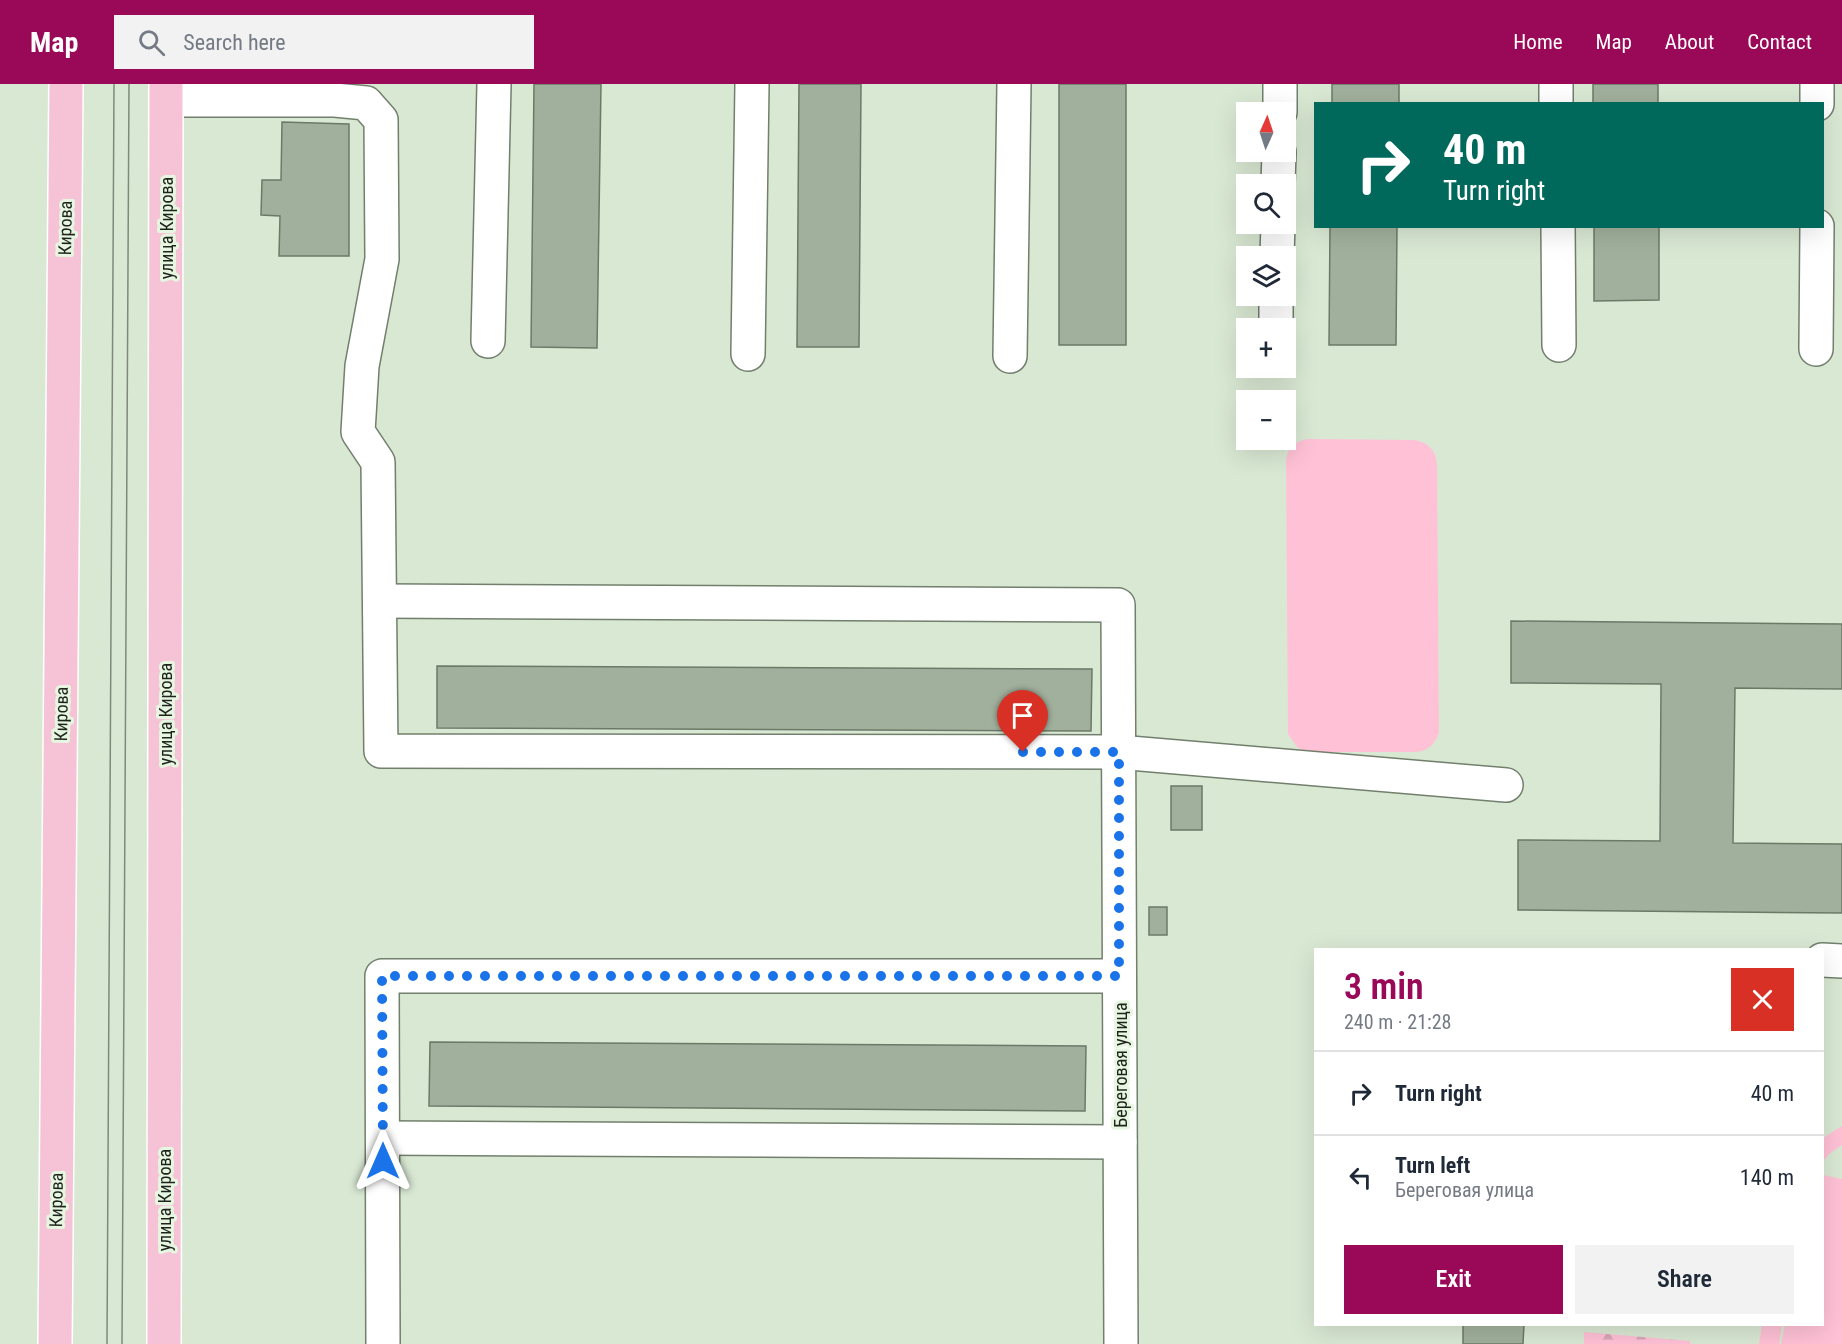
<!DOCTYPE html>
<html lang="en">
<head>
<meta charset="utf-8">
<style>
  body { margin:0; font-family:"Roboto Condensed",sans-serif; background:#f2f2f3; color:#1f2937; height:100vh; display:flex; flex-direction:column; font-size:22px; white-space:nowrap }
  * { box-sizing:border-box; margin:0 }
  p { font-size:20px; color:#747a83 }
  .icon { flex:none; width:33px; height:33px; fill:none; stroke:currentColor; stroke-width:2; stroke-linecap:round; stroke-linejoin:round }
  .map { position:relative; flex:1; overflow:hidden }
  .side { position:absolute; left:1314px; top:864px; width:510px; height:378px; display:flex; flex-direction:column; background:#fff; border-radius:0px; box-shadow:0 6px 24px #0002 }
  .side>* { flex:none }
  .hud { position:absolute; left:1314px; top:18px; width:510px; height:126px; border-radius:0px; box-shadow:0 6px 24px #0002; background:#00695c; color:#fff; overflow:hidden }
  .needle { width:39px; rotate:3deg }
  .fabs { position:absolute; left:1236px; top:18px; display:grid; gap:12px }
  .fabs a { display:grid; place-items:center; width:60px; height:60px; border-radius:0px; background:#fff; box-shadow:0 6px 24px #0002; font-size:30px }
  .pin { position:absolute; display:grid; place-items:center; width:51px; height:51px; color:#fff; margin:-62px -26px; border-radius:50% 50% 50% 0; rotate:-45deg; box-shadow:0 0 6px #0007 }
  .pin .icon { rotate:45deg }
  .me { position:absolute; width:66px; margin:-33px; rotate:0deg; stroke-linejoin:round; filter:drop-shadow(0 0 4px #0008) }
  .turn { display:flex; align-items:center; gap:21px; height:126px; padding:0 30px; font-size:27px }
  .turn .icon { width:78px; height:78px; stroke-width:2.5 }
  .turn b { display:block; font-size:42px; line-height:51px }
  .round { display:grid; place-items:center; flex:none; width:63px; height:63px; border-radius:0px; background:#f2f2f3 }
  .headline { display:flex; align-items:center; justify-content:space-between; height:102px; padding:0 30px }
  h1 { font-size:36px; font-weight:600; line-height:45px; color:#9a0858 }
  .cta { display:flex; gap:12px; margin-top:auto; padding:12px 30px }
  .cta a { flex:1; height:69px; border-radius:0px; background:#9a0858; color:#fff; font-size:24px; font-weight:600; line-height:69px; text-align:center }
  .cta a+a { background:#f2f2f3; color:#1f2937 }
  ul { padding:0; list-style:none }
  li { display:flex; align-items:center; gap:18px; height:84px; padding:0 30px; border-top:2px solid #e0e1e3 }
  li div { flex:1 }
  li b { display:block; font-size:22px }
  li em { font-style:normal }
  header { display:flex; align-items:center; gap:36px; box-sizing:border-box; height:84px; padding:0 30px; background:#9a0858; color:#fff }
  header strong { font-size:28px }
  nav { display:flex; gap:33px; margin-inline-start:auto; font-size:21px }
  .search { width:420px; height:54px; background:#f2f2f3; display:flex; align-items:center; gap:15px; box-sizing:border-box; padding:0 21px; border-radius:0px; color:#747a83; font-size:22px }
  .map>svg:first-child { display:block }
</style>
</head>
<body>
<header>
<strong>Map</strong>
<div class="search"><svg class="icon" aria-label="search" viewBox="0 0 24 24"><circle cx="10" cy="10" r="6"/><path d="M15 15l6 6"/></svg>Search here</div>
<nav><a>Home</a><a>Map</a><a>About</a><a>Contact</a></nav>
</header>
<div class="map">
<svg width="1842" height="1260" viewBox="0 0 1842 1260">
  <defs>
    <pattern id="forest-firs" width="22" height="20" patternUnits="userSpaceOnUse" patternTransform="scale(1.5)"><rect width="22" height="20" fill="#ffc1d6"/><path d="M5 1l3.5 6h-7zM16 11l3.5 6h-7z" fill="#daa6b7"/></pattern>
  </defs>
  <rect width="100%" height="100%" fill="#d9e8d3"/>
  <!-- grass -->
  <g fill="#ffc1d6">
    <path d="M1308,355L1414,356C1428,358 1436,366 1437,381L1439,648C1435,661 1427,668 1414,668H1308L1298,664L1288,650L1286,378C1287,364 1295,357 1308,355Z"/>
    <polygon points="1842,1042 1842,1061 1829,1070 1823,1077 1823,1054"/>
    <polygon points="1823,1091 1842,1095 1842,1260 1781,1260 1785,1241 1822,1240"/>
    <polygon points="1762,1241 1782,1241 1779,1260 1759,1260"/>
  </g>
  <!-- forest -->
  <polygon fill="url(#forest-firs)" points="1584,1248 1690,1257 1690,1260 1584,1260"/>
  <!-- building -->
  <g fill="#a1b09c" stroke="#6b7967" stroke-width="1.5">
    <polygon points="534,0 601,0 597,264 531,263"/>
    <polygon points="799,0 861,0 859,263 797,263"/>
    <rect x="1059" y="0" width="67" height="261"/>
    <rect x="1332" y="0" width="67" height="20"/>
    <rect x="1593" y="0" width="65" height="20"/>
    <polygon points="282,38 349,40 349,172 279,172 280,132 261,131 262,96 281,96"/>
    <polygon points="1330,142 1397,142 1396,261 1329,261"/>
    <polygon points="1594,142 1659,142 1659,216 1594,217"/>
    <polygon points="1511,537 1842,540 1842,605 1735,604 1733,759 1842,760 1842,829 1518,826 1518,756 1660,757 1661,600 1511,599"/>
    <polygon points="437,582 1092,585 1091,647 437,644"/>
    <rect x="1171" y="702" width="31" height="44"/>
    <rect x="1149" y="823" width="18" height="28"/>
    <polygon points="430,958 1086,962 1085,1027 429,1022"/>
    <polygon points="1463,1240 1524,1240 1523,1260 1463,1260"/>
  </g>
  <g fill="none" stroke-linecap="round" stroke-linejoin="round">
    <!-- minor casing -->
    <g stroke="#717f6c" stroke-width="36">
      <g id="minor">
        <polyline points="1556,0 1556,20"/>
        <polyline points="166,16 335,16 366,19 381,36 382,175 362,282 358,348 378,378 381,667 1118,668 1506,701"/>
        <polyline points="1817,20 1817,0"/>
        <polyline points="1280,28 1280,0"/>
        <polyline points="1278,100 1279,68"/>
        <polyline points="1558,142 1559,261"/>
        <polyline points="1277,172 1278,140"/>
        <polyline points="1276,244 1276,212"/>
        <polyline points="488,257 494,0"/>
        <polyline points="1816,265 1817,142"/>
        <polyline points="748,270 752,0"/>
        <polyline points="1010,272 1014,0"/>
        <polyline points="380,517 1118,521 1121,1260"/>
        <polyline points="1822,876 1842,877"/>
        <polyline points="383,1054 1120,1058"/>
        <polyline points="383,1260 382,892 1119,892"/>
      </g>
    </g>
    <!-- major casing -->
    <g stroke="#fff" stroke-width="36">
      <g id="major">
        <polyline points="55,1260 66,0"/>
        <polyline points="164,1260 166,0"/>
      </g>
    </g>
    <!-- minor -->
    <use href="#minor" stroke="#fff" stroke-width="33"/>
    <!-- major -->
    <use href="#major" stroke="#f6c3d6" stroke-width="33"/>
    <!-- tram -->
    <g stroke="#7f897b" stroke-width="1.5">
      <polyline points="107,1260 114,0"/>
      <polyline points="122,1260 129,0"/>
    </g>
  </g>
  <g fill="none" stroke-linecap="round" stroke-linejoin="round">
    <!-- route -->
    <polyline stroke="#1a73e8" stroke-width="10" stroke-dasharray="0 18" points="383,1077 382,892 1119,892 1119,668 1023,668"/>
  </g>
  <g text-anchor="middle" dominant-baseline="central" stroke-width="6" stroke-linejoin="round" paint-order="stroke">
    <!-- street labels -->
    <g font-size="18" fill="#1e231c" stroke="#e6f6e1">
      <text transform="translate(65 144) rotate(-89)">Кирова</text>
      <text transform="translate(166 144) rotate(-90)">улица Кирова</text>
      <text transform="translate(61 630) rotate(-89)">Кирова</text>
      <text transform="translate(165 630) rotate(-90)">улица Кирова</text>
      <text transform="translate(1120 981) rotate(-90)">Береговая улица</text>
      <text transform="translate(56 1116) rotate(-89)">Кирова</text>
      <text transform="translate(164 1116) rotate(-90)">улица Кирова</text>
    </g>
  </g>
</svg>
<div class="fabs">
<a><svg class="needle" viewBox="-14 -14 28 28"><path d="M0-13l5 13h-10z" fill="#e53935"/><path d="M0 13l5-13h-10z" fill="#747a83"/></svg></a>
<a><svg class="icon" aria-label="search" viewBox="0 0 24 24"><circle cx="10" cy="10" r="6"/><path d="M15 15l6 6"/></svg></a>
<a><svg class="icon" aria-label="layers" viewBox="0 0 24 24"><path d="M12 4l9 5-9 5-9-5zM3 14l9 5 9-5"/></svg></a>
<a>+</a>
<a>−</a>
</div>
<div class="pin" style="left:1023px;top:668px;background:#d93025"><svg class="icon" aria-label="arrive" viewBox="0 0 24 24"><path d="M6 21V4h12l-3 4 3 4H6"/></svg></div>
<svg class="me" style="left:383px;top:1077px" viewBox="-20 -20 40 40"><path d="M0-17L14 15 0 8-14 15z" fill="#1a73e8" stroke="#fff" stroke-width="4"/></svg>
<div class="hud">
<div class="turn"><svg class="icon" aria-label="right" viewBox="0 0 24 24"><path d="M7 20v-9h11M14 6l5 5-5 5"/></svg><div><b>40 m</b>Turn right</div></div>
</div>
<section class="side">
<div class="headline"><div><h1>3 min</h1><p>240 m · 21:28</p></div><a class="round" style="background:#d93025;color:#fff"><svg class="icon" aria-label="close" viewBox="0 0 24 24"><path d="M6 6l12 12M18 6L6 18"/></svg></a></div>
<ul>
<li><svg class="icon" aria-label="right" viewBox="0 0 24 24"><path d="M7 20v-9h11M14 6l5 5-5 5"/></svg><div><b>Turn right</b></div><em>40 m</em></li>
<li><svg class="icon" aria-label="left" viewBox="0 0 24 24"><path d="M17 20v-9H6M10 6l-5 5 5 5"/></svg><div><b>Turn left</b><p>Береговая улица</p></div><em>140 m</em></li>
</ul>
<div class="cta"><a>Exit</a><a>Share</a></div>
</section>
</div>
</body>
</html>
